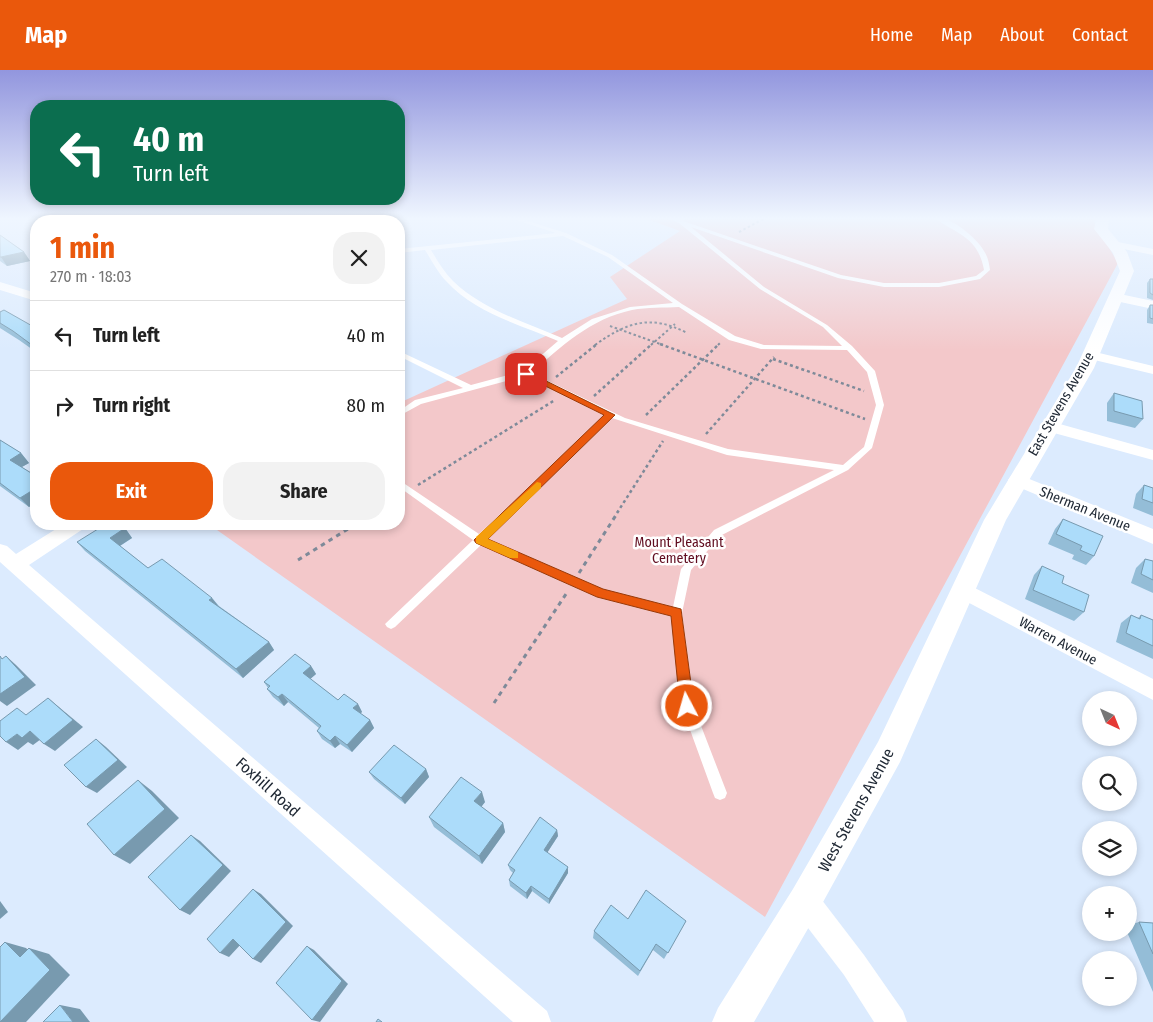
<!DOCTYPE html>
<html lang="en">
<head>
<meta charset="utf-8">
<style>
  body { margin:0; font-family:"Fira Sans Condensed",sans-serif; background:#f2f2f2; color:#222; height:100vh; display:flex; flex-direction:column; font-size:19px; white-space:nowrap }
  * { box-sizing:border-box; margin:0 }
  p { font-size:16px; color:#767676 }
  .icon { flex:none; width:28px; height:28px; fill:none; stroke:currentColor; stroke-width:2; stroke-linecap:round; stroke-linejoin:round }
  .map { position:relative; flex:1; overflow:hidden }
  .panel { position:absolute; left:30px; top:145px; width:375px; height:315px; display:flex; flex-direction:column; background:#fff; border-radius:20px; box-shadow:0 2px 8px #0003 }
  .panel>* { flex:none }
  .hud { position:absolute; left:30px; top:30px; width:375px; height:105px; border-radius:20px; box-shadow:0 2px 8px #0003; background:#0b6e4f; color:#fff; overflow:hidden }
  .needle { width:32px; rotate:137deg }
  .fabs { position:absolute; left:1082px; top:621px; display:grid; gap:10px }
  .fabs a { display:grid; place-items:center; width:55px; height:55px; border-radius:50%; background:#fff; box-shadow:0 2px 8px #0003; font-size:25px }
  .pin { position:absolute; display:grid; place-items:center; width:42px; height:42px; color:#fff; margin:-21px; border-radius:10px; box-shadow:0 2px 8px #0006 }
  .me { position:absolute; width:55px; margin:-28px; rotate:354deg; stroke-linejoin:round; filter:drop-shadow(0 0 4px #0008) }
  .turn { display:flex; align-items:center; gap:18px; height:105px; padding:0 20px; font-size:22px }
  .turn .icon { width:65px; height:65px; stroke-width:2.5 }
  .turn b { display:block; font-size:35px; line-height:42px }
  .round { display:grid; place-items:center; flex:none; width:52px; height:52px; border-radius:20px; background:#f2f2f2 }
  .head { display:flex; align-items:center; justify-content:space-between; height:85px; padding:0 20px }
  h1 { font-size:30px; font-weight:700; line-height:38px; color:#ea580c }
  .primary-button { display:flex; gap:10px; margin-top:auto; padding:10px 20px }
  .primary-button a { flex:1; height:58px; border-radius:20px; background:#ea580c; color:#fff; font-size:20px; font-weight:700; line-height:58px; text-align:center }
  .primary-button a+a { background:#f2f2f2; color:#222 }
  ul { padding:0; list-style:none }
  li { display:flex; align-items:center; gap:15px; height:70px; padding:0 20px; border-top:1px solid #e0e0e0 }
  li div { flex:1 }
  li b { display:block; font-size:19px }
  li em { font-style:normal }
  header { display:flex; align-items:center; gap:30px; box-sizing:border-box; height:70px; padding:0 25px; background:#ea580c; color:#fff }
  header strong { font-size:24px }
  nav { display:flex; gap:28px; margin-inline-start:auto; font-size:18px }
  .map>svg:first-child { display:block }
</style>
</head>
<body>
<header>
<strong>Map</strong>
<nav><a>Home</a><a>Map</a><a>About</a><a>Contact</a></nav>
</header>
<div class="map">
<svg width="1153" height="952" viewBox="0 0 1153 952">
  <rect width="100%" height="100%" fill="#dcebfe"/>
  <!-- green -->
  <polygon fill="#f3c8ca" points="642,147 1098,147 1094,152 1118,193 765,847 217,460 224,454 399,454 399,333 627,229 610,207 680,161"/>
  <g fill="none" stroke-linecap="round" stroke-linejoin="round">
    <!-- path-far2 -->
    <g stroke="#7e8a99" stroke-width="2" stroke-dasharray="2.5 2.5" stroke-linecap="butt">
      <polyline points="739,162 767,147"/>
      <polyline points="610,256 663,275"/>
      <path d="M595,275C627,252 651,244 687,263"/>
      <polyline points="651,275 675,254"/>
      <polyline points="718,275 720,273"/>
    </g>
    <!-- path-far1 -->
    <g stroke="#7e8a99" stroke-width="2.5" stroke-dasharray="3 3" stroke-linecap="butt">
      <polyline points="660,274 865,349"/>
      <polyline points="773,289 864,321"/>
      <polyline points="556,307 597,274"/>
      <polyline points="594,326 652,274"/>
      <polyline points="646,345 719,274"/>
      <polyline points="706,364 774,287"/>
      <polyline points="418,415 555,330"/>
      <polyline points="617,443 663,371"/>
    </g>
    <!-- path -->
    <g stroke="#7e8a99" stroke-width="3" stroke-dasharray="4.5 4.5" stroke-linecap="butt">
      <polyline points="298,490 356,454"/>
      <polyline points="579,503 618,442"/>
      <polyline points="494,633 568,521"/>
    </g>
    <!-- service -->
    <path fill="#fff" fill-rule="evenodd" d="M508,147H515L566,163L612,185L682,234L735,266L764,275L842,276L823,257L760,219L679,153L664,147L679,149L680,147H686L683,151L841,205L884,213H939L976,206L984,200C978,166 956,164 933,147C949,145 976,167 984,181C988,187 989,193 990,200L980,209L939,217H884L838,208L691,157L764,217L827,255L852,276L875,301L884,335L872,378L848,400L720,466L691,500L682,543L693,635L727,723L725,728L720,730L715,728L713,723L681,635L672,546L597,527L481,475L395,557L391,559L387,557L385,554L473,470L399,417V410L479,464L606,345L525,306L421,334L399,346V341L415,330L463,318L399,286V281L471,315L523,301L558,271C521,255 475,243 447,212C438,203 432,191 425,180L399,183V179L556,163ZM563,166L608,187L673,233L630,237L592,249L562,268C525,252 483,240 453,211C444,202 437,190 431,180ZM679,237L729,270L761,279L847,280L867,302L876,335L864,377L843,395L728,379L625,348L531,303C562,276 590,249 632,240C647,237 664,238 679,237ZM612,348L727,385L834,400L714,460L681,499L673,537L603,520L487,469Z"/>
    <!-- minor -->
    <g fill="#fff" fill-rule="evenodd">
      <polygon points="1113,171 1153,179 1153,185 1109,176 1109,172"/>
      <polygon points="0,212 36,223 36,231 0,220"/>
      <polygon points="1115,223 1153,231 1153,239 1111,230 1109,227 1111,224"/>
      <polygon points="1091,281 1153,296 1153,304 1086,288 1084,285 1086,282"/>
      <polygon points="1049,351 1153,380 1153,390 1043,360 1041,356 1043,352"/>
      <polygon points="1017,404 1153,459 1153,474 1011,414 1008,410 1011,406"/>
      <polygon points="64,454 86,454 83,459 29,495 547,941 551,952 513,952 0,492 0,474 7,476 16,484"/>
      <polygon points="963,512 1153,609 1153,630 956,526 953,520 956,514"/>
      <polygon points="805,817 815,821 864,885 903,941 907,952 874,952 844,905 795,841 791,831 795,821"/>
    </g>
    <!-- tertiary -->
    <polygon fill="#fff" fill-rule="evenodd" points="1097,147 1109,147 1108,159 1127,182 1134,201 1094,298 1006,450 900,692 817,843 754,952 712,952 718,938 793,819 878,672 984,450 1076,298 1120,201 1113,183 1094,159"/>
  </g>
  <!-- wall -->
  <g fill="#94bdd7">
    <polygon points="0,165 24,182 30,191 7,196 0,191"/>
    <polygon points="1150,209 1153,209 1153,230 1147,228 1147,213"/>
    <polygon points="1150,235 1153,235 1153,254 1147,253 1147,240"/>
    <polygon points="0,242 36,260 36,282 19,270 0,258"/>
    <polygon points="1114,323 1143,349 1135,358 1107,351 1107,333"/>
    <polygon points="0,370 21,383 29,393 22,397 36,406 36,432 29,437 0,416"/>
    <polygon points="1144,415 1153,418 1153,446 1133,438 1136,424"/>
    <polygon points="1063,449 1094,486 1086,495 1072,489 1074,485 1048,474 1055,459"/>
    <polygon points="125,458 132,468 120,476 148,498 212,528 219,536 269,572 274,580 243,608 85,481 77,472"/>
    <polygon points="1145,489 1153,491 1153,523 1131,513 1136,498"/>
    <polygon points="1042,496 1084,542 1074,551 1025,529 1034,505"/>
    <polygon points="1131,545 1138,548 1141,545 1153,550 1153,589 1116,572 1121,553"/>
    <polygon points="311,596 316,604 310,609 338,630 358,634 362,642 360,643 370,650 374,658 352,682 340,674 335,678 322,669 317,661 319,658 288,632 284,636 273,627 267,619 268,618 264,612"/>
    <polygon points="426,699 429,707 405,734 374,709 369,702"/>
    <polygon points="485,732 481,737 503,753 505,762 482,794 434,757 429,747"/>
    <polygon points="557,760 558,766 547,783 568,797 568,803 549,834 532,821 527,829 510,816 509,810 513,803 510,800 508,795"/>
    <polygon points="628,849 686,851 664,889 653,880 638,906 593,868 594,861"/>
    <polygon points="1139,852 1153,853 1153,922 1127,862 1129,862 1129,855"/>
  </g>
  <!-- shaded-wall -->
  <g fill="#789aaf">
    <polygon points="24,182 30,191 7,196 1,187"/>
    <polygon points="21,383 29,393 18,399 10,390"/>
    <polygon points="33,420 36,423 36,432 29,437 20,428"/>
    <polygon points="125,458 132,468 118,477 110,468"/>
    <polygon points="212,528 219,537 209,530"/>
    <polygon points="269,572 274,580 243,608 236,599"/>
    <polygon points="6,586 16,595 36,615 7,636 0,631 0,624"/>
    <polygon points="311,596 316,604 308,611 303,603"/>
    <polygon points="282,624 288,632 284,636 278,627"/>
    <polygon points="48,628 83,657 55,681 44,674"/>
    <polygon points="358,634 362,642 358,646 353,638"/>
    <polygon points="370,650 374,658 352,682 347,675"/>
    <polygon points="30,661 41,669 33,675 28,672 18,680 6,672 17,664"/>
    <polygon points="335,666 340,674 335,678 330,671"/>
    <polygon points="96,669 106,677 127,697 97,723 86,717"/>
    <polygon points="426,699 429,707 405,734 401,728"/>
    <polygon points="138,710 152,721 179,748 130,794 114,785"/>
    <polygon points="482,722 485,732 478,741 474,731"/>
    <polygon points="503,753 505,762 482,794 479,786"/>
    <polygon points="557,760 558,766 545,786 544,780"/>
    <polygon points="191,765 200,771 231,801 190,845 180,840"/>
    <polygon points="568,797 568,803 549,834 549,829"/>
    <polygon points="531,816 532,821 527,829 526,823"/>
    <polygon points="253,819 261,824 293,856 261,893 253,889"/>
    <polygon points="0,831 8,842 0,849"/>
    <polygon points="233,869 242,873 229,887 220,883"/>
    <polygon points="5,872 26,878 41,893 20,887"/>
    <polygon points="307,876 314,880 348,914 320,952 312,950"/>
    <polygon points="29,878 49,884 70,905 26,952 0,952"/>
    <polygon points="60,935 80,939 90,952 73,952"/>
  </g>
  <!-- building -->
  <g fill="#acdcfa" stroke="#789aaf">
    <polygon points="0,165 24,182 1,187 0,187"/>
    <polygon points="1150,209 1153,209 1153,225 1150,223"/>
    <polygon points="1150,235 1153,235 1153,249 1150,248"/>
    <polygon points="4,240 34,257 32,258 36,261 36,278 13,261 0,253 0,242"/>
    <polygon points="1114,323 1142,331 1143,349 1114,341"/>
    <polygon points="0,370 21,383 10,390 36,406 36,422 33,420 20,428 0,413"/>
    <polygon points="1144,415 1153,418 1153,433 1142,429"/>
    <polygon points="1063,449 1103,466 1094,486 1080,480 1082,476 1056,464"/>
    <polygon points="106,454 119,454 125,458 110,468 148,498 162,489 212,528 209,530 269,572 236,599 77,472"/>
    <polygon points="1145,489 1153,491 1153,510 1141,504"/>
    <polygon points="1042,496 1064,506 1062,513 1089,525 1084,542 1033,520"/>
    <polygon points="1131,545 1140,549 1141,545 1153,550 1153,576 1126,563"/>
    <polygon points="295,584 311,596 303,603 338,630 344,624 358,634 353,638 370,650 347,675 335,666 330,671 317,661 321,656 282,624 278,627 267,619 270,616 264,612"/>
    <polygon points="0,586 2,589 6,586 25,607 0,624"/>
    <polygon points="48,628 73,650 44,674 30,661 22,668 17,664 6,672 0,666 0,651 17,638 26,645"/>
    <polygon points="96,669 118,690 86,717 64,695"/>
    <polygon points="394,675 426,699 401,728 369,702"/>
    <polygon points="461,707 482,722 474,731 503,753 479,786 429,747"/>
    <polygon points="138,710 165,739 114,785 87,754"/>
    <polygon points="540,747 557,760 544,780 568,797 549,829 531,816 526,823 509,810 515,800 508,795"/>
    <polygon points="191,765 223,795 180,840 148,807"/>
    <polygon points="253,819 286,852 253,889 233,869 220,883 207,869"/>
    <polygon points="646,820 686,851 668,883 656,874 640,901 594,861 611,835 628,849"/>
    <polygon points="1139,852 1153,853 1153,884"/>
    <polygon points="5,872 20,887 29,878 50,900 0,952 0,877"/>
    <polygon points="307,876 342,911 312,950 276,913"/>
    <polygon points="60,935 73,952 43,952"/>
    <polygon points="378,949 382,952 376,952"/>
  </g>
  <!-- sky -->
  <linearGradient id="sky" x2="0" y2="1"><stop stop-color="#9296de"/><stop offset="0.53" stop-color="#eff6ff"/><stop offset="1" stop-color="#eff6ff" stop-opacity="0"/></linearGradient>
  <rect width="1153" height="280" fill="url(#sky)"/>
  <!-- route -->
  <polygon fill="#ea580c" stroke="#983908" points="526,301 615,345 488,469 603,519 681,539 694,636 692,640 687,642 682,640 680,636 671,546 597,527 476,473 474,470 604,345 523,305 521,304"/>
  <!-- slow -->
  <polygon fill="#f59e0b" points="537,412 541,413 541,418 488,469 518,482 518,488 510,488 476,473 476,467"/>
  <g text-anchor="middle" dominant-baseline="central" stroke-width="5" stroke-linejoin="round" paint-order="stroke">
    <!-- street labels -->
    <g font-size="14" fill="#202935" stroke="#fff">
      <text transform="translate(1061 334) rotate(-60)">East Stevens Avenue</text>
      <text transform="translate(1085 439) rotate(22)">Sherman Avenue</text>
      <text transform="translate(1058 571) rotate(28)">Warren Avenue</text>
    </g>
    <!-- park labels -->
    <g font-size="14" fill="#600c1f" stroke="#fff">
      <text x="679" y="472">Mount Pleasant<tspan x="679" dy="16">Cemetery</tspan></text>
    </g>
    <!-- near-street labels -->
    <g font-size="16" fill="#202935" stroke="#fff">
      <text transform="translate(268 717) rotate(42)">Foxhill Road</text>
      <text transform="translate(856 740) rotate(-61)">West Stevens Avenue</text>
    </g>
  </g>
</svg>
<div class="fabs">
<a><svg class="needle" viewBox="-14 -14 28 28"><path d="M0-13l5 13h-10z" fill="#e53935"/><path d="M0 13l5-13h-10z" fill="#767676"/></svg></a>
<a><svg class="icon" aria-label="search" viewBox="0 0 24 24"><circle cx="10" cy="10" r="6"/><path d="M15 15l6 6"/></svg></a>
<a><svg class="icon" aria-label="layers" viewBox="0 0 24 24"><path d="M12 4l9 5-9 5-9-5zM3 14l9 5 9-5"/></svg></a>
<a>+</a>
<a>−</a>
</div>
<div class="pin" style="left:526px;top:304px;background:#d93025"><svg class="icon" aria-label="arrive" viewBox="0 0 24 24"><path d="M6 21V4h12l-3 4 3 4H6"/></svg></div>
<svg class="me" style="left:687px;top:636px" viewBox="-20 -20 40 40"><circle r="17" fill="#ea580c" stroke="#fff" stroke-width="3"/><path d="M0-11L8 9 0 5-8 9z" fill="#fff"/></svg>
<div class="hud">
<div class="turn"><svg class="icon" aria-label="left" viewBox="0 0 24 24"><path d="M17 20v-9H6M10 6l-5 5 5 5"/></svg><div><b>40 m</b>Turn left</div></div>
</div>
<section class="panel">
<div class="head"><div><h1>1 min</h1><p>270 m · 18:03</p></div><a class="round"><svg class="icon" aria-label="close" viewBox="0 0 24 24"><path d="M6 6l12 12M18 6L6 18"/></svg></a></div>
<ul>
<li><svg class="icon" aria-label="left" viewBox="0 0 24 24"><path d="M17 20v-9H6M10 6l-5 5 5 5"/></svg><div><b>Turn left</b></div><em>40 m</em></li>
<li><svg class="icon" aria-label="right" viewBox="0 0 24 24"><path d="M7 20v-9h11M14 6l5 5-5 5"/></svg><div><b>Turn right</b></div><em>80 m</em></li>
</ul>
<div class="primary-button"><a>Exit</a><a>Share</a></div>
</section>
</div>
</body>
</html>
